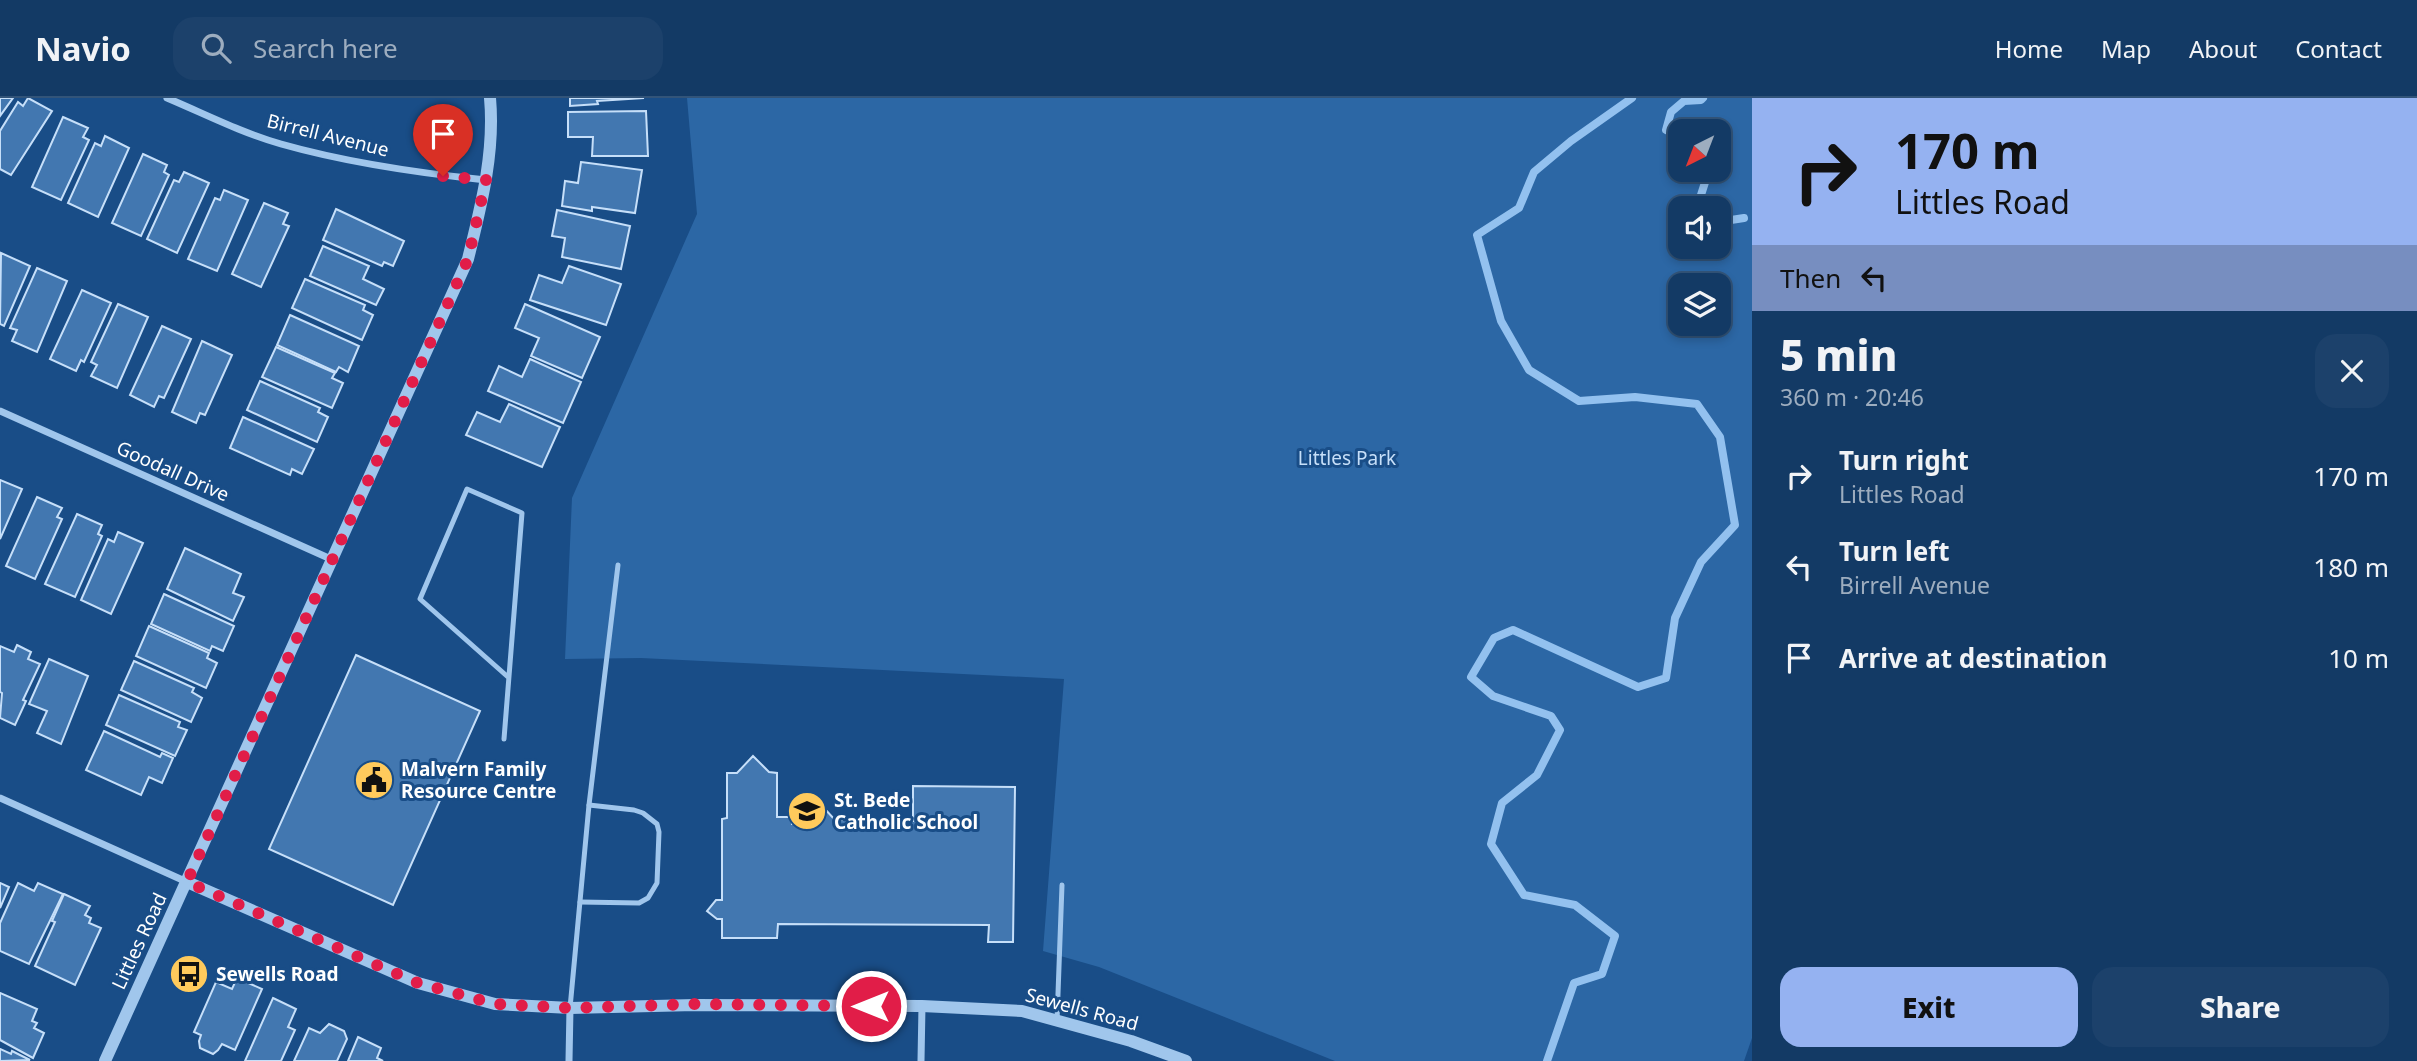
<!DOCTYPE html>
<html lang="en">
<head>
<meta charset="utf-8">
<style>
  body { margin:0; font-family:"Noto Sans",sans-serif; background:#1c416b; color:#f1f3f6; height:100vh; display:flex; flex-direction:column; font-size:26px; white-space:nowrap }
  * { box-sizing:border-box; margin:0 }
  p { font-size:23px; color:#9dadbf }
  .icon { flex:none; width:38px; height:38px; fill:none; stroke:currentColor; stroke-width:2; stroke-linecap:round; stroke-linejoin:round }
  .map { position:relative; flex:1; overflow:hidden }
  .sheet { display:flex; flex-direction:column; background:#133a65; width:665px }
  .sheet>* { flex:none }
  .hud { background:#95b2f1; color:#111; overflow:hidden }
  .needle { width:46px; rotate:222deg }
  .buttons { position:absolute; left:1668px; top:21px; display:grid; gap:14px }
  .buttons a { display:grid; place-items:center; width:63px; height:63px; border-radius:14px; background:#133a65; box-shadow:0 4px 10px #0003,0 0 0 2px #325479; font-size:35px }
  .pin { position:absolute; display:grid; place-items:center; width:60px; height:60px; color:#fff; margin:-72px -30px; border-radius:50% 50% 50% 0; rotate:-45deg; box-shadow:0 0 7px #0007 }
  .pin .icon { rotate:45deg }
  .me { position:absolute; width:77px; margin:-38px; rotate:270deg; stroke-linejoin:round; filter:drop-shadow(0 0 5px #0008) }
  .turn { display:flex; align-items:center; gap:24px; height:147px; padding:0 28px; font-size:32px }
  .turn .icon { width:91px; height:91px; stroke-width:2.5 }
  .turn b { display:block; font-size:49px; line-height:60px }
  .then { display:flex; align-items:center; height:66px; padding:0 28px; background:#0003; gap:14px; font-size:26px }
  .round { display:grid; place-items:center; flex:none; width:74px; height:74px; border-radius:21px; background:#1c416b }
  .head { display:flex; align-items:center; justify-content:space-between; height:119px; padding:0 28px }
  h1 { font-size:42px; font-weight:800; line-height:52px }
  .action { display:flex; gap:14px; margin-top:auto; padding:14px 28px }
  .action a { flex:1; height:80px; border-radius:21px; background:#95b2f1; color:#111; font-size:28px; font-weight:800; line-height:80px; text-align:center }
  .action a+a { background:#1c416b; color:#f1f3f6 }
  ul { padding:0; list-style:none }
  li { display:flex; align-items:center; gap:21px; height:91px; padding:0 28px }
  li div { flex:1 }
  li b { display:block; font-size:26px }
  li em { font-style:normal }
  header { display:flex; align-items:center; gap:42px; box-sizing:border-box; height:98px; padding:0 35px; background:#133a65; border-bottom:2px solid #325479 }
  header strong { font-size:33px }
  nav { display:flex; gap:38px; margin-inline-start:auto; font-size:24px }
  .search { width:490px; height:63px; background:#1c416b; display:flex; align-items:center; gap:18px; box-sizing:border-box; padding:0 24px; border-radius:21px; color:#9dadbf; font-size:26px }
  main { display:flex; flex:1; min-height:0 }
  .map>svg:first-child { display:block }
</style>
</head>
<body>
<header>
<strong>Navio</strong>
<div class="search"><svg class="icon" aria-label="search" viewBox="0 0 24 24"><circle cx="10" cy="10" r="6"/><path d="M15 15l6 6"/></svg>Search here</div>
<nav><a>Home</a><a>Map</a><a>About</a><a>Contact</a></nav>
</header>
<main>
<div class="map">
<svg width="1752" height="963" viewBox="0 0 1752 963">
  <rect width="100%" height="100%" fill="#194d87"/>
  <!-- green -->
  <path fill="#2c67a5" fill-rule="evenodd" d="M687,0H1752V940L1744,963H1335L1099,869L1043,853L1064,581L641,560L565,561L572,400L697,116ZM1680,33H1718V72H1680ZM1680,110H1718V149H1680ZM1680,187H1718V226H1680Z"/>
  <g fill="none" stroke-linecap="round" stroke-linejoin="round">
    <!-- stream -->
    <g stroke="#93c1ef" stroke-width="8">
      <polyline points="1680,39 1666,32 1671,14 1684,3 1701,2 1703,0"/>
      <polyline points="1702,110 1700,100 1709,72"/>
      <polyline points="1718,124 1744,120"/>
      <polyline points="1547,963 1574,885 1602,876 1615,838 1575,807 1524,797 1491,746 1502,705 1537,677 1560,632 1551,618 1493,598 1471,579 1494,540 1513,532 1638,589 1666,580 1675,520 1701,464 1735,427 1720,339 1697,306 1635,299 1579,303 1529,272 1501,223 1477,137 1519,110 1534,74 1571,43 1632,0"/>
    </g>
  </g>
  <!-- building -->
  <g fill="#4277b0" stroke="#c6dff9" stroke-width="2">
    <polygon points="0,0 13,0 0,18"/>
    <polygon points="28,0 52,13 11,77 0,71 0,33 18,4 23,8"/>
    <polygon points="570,0 644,0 597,3 598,6 570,8"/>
    <polygon points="646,13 648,58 592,58 593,39 568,39 568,14"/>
    <polygon points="63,19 88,30 83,39 89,42 61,102 32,89"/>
    <polygon points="105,38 129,50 98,119 68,105 95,45 101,48"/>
    <polygon points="143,56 167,67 164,74 169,77 141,138 112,125"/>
    <polygon points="581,64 642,72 635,115 592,109 592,113 562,108 565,83 578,85"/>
    <polygon points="184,74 209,85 177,155 147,141 174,82 179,84"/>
    <polygon points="224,92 248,102 217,173 188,161 215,100 220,102"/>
    <polygon points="264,105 288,115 283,126 289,128 261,189 232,176"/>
    <polygon points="336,111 404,143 393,168 384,164 382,168 323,142"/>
    <polygon points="557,112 630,128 621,171 562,159 565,140 552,138"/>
    <polygon points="323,148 369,168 363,181 384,191 376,207 310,178"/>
    <polygon points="1,155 30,168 4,228 0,226"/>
    <polygon points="569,168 621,186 606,227 530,202 539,177 562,185"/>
    <polygon points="37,170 67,183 37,254 12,243 17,232 10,230"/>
    <polygon points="305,181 365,207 363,212 373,217 362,242 292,210"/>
    <polygon points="82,192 111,205 84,264 81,262 76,273 50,261"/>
    <polygon points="118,206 148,219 117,290 91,278 97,267 91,264"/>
    <polygon points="525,206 600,239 582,280 531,258 539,240 515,230"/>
    <polygon points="290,217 359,248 348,274 339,269 336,274 277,247"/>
    <polygon points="162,228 191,241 164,300 159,298 154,309 130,297"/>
    <polygon points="202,243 232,257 205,317 200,315 196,325 172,314"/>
    <polygon points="276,249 335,275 332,280 343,285 332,310 262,279"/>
    <polygon points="530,261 581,284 563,325 488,293 499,268 522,279"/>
    <polygon points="260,283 320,310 318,314 328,319 317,344 247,312"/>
    <polygon points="509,306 560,329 542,369 466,337 477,314 500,324"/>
    <polygon points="243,319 314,351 302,376 292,371 290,377 230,350"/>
    <polygon points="0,382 22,391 0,441"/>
    <polygon points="37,399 62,410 57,419 62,421 35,481 6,468"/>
    <polygon points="77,416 102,427 98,436 102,438 75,499 45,486"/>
    <polygon points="118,434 143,445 111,516 81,502 108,441 114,444"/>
    <polygon points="185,450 241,476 233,495 244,499 233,523 167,491"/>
    <polygon points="164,496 234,528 223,553 212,548 210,553 151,526"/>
    <polygon points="149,528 209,555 207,560 217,565 206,590 136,558"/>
    <polygon points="17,547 31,554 28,561 40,566 23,602 26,603 15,627 0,620 2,595 0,594 0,548 14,554"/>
    <polygon points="356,557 480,613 393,807 269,751"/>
    <polygon points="49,561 88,578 61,646 37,635 47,613 29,606"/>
    <polygon points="134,563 194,590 192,594 202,600 191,624 121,592"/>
    <polygon points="119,597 180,624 178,629 187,632 175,658 106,627"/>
    <polygon points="104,633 160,659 162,655 173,660 162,685 149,679 141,697 86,672"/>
    <polygon points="753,658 769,674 777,675 777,719 792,719 792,726 794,726 795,722 813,722 824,710 835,722 913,723 913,688 1015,689 1013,844 988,844 989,827 778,826 777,840 722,840 722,821 717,821 707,813 716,802 722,802 722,721 727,720 727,675 737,675"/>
    <polygon points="0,785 9,789 0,810"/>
    <polygon points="18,785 34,793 38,785 63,796 29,866 0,853 0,825"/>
    <polygon points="64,796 90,808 85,817 91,820 89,825 101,830 75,887 35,868 55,824 52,823"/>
    <polygon points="237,880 262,891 235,952 222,946 218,952 213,956 200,950 199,943 201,937 194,934 216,884 232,891"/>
    <polygon points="0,895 37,911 32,923 37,925 34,930 44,935 33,960 0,942"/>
    <polygon points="273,900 296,911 288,929 295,932 281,963 245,963"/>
    <polygon points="329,926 344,933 347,941 337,963 294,963 309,930 320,935"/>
    <polygon points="358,939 381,950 377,960 383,963 348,963"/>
    <polygon points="0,951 11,956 12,953 30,962 0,963"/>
  </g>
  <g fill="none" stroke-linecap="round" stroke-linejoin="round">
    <!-- service -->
    <g stroke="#a0c6ec" stroke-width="5">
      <polyline points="504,641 522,415 467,391 420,501 508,579"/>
      <polyline points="580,804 639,805 648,800 657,785 659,734 657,726 643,715 634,712 589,707"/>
      <polyline points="570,910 589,707 618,467"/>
      <polyline points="1057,923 1062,787"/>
    </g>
    <!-- minor -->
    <g stroke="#a0c6ec" stroke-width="7">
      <path d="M167,0C205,16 242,35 281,46C348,65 418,75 486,82"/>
      <polyline points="0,313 333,462"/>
      <polyline points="0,700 187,784"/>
      <polyline points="569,963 570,910"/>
      <polyline points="921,963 922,908"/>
    </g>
    <!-- tertiary -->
    <g stroke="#a0c6ec" stroke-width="12">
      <polyline points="187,784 418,885 495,906 570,910 695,907 922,908 1022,913 1131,943 1186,963"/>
      <path d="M105,963L468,161C481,108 495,55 490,0"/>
    </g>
  </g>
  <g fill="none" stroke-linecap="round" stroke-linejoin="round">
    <!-- route -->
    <polyline stroke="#e11d48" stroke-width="12" stroke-dasharray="0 21.6" points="443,78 486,82 468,161 187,784 418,885 495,906 570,910 695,906 871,908"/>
  </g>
  <!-- icons -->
  <defs>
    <g id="civic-disc" transform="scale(2.0125)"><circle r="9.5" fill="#ffca5c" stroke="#194d87"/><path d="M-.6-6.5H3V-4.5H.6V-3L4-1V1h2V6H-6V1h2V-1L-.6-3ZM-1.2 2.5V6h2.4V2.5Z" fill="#111"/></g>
    <g id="school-disc" transform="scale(2.0125)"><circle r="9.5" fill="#ffca5c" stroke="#194d87"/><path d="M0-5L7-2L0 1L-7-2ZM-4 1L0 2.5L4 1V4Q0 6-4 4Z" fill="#111"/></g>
    <g id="bus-disc" transform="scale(2.0125)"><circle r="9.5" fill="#ffca5c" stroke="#194d87"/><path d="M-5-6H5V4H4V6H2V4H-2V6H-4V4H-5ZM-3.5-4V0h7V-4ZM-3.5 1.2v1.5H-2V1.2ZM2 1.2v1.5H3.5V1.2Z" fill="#111"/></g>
  </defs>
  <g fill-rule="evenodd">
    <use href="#civic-disc" x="374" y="682"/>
    <use href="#school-disc" x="807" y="713"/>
    <use href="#bus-disc" x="189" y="876"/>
  </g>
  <g text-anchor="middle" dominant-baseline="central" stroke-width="6" stroke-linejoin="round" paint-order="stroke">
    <!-- street labels -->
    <g font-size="19" fill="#fff" stroke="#194d87">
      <text transform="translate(328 37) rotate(14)">Birrell Avenue</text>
      <text transform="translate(173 373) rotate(24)">Goodall Drive</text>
      <text transform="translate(139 843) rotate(-65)">Littles Road</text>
      <text transform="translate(1082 911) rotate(15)">Sewells Road</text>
    </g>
    <!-- park labels -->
    <g font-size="19" fill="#c6dff9" stroke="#194d87">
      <text x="1347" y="360">Littles Park</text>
    </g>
    <!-- poi labels -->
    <g font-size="19" font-weight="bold" fill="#fff" stroke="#194d87" text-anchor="start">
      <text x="401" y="671">Malvern Family<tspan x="401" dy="22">Resource Centre</tspan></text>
      <text x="834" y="702">St. Bede<tspan x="834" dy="22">Catholic School</tspan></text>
      <text x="216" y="876">Sewells Road</text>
    </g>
  </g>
</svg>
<div class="buttons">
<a><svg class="needle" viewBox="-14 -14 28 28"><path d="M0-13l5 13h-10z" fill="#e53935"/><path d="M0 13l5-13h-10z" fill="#9dadbf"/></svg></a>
<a><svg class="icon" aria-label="sound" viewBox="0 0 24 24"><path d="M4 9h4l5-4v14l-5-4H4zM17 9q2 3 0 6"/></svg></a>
<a><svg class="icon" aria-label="layers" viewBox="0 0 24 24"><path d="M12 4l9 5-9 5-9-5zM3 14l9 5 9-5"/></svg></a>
</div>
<div class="pin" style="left:443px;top:78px;background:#d93025"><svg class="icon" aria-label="arrive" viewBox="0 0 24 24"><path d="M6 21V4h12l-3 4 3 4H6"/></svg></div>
<svg class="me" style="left:871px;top:908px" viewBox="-20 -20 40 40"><circle r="17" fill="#e11d48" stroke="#fff" stroke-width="3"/><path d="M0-11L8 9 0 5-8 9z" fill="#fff"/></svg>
</div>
<section class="sheet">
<div class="hud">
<div class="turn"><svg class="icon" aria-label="right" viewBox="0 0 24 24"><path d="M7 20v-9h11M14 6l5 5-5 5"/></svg><div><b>170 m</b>Littles Road</div></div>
<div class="then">Then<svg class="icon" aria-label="left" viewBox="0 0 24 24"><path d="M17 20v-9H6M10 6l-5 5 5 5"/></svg></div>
</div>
<div class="head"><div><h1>5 min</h1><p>360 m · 20:46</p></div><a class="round"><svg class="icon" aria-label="close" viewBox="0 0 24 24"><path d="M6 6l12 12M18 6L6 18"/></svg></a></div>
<ul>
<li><svg class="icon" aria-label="right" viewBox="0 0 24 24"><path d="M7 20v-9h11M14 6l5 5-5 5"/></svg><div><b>Turn right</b><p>Littles Road</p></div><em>170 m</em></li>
<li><svg class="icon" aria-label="left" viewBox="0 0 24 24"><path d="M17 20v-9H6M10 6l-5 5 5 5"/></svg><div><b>Turn left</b><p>Birrell Avenue</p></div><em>180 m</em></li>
<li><svg class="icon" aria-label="arrive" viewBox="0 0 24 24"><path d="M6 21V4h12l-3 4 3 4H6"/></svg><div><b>Arrive at destination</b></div><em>10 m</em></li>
</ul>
<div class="action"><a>Exit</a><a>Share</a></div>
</section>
</main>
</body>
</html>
